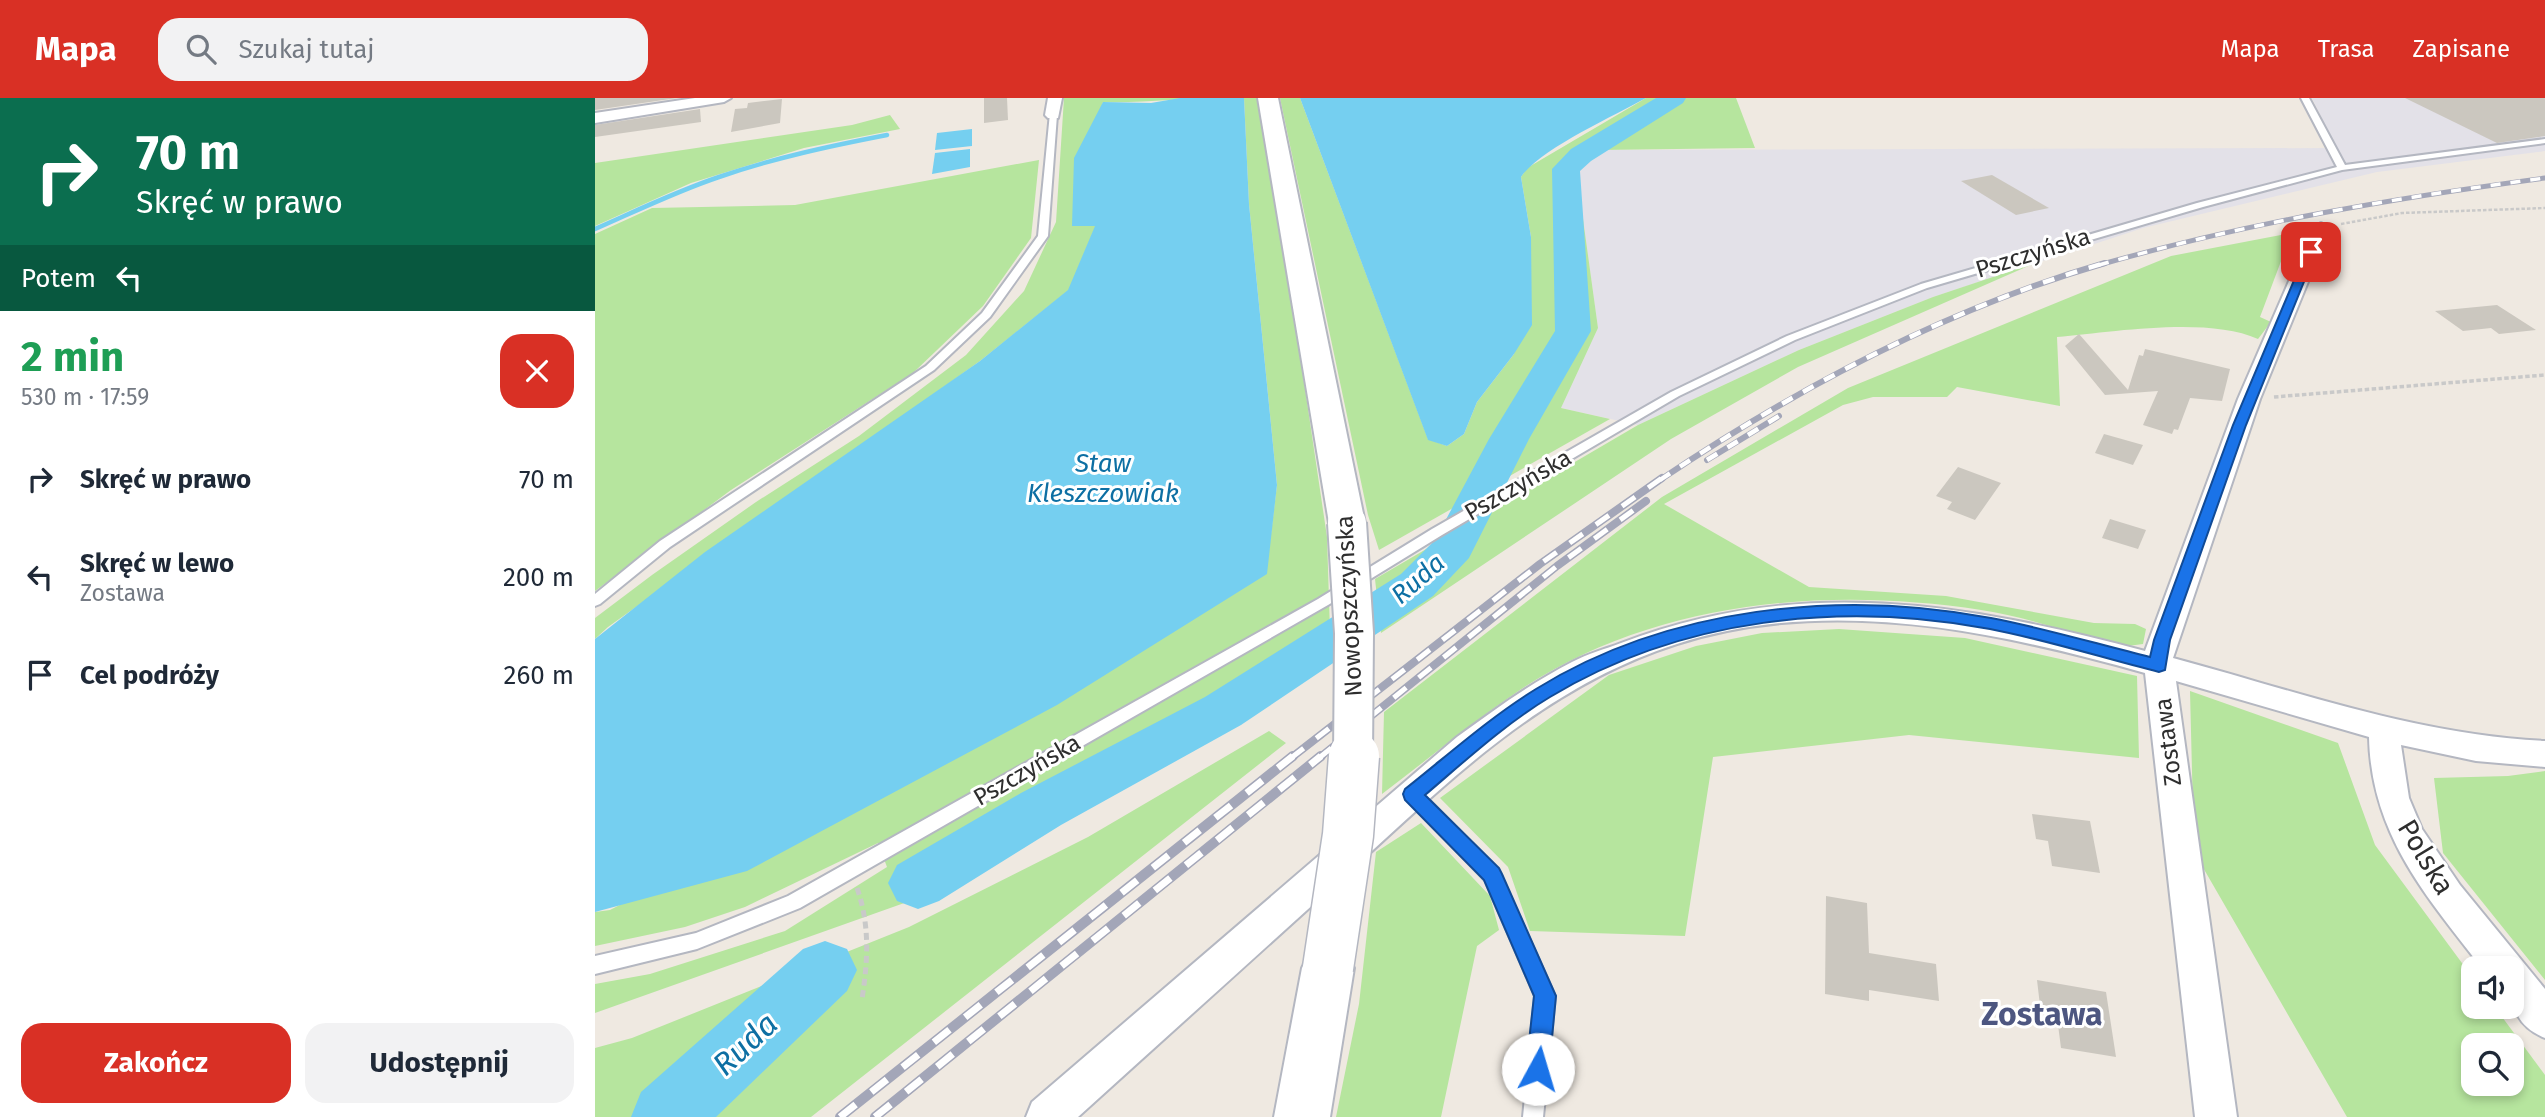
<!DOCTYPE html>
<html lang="pl">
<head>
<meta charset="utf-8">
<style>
  body { margin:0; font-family:"Fira Sans",sans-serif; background:#f2f2f3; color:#1f2937; height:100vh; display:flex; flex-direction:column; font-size:26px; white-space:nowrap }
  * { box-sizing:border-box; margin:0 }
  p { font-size:23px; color:#747a83 }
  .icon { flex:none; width:38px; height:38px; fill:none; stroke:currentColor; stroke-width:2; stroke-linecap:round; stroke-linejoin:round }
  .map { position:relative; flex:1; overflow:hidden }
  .details { display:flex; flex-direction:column; background:#fff; width:595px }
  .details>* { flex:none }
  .hud { background:#0b6e4f; color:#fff; overflow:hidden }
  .buttons { position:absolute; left:1866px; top:858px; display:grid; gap:14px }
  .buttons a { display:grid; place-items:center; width:63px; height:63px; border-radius:14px; background:#fff; box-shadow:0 4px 10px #0003; font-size:35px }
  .pin { position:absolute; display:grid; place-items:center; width:60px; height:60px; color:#fff; margin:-30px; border-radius:14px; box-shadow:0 4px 10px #0006 }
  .me { position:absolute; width:77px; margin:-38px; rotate:6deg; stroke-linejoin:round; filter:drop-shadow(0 0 5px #0008) }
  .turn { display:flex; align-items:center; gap:24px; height:147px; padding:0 21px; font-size:32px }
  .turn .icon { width:91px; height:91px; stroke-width:2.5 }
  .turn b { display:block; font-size:49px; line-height:60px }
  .then { display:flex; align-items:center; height:66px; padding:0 21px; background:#0003; gap:14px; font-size:26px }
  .round { display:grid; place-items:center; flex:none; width:74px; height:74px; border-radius:21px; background:#f2f2f3 }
  .summary { display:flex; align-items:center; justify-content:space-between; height:119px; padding:0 21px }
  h1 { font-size:42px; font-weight:700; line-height:52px; color:#1e9e55 }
  .action { display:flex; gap:14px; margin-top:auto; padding:14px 21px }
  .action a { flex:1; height:80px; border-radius:21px; background:#d93025; color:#fff; font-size:28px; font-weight:700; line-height:80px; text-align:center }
  .action a+a { background:#f2f2f3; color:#1f2937 }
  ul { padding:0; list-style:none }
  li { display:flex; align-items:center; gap:21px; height:98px; padding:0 21px }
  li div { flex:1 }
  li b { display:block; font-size:26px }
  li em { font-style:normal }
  header { display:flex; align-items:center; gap:42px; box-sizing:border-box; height:98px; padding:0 35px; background:#d93025; color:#fff }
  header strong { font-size:33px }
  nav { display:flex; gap:38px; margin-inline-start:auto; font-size:24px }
  .search { width:490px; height:63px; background:#f2f2f3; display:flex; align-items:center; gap:18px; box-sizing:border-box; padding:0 24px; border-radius:21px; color:#747a83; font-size:26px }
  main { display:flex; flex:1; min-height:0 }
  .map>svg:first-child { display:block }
</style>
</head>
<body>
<header>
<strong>Mapa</strong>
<div class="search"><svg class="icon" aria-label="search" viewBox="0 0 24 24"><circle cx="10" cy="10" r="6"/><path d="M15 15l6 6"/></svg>Szukaj tutaj</div>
<nav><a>Mapa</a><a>Trasa</a><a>Zapisane</a></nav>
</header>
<main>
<section class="details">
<div class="hud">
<div class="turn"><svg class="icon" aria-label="right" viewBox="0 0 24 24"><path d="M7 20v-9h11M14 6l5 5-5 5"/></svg><div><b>70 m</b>Skręć w prawo</div></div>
<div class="then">Potem<svg class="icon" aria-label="left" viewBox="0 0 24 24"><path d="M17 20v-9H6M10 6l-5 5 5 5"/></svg></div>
</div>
<div class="summary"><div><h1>2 min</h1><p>530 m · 17:59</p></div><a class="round" style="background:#d93025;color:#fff"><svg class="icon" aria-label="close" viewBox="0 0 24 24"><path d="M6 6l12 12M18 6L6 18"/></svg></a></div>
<ul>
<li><svg class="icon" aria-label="right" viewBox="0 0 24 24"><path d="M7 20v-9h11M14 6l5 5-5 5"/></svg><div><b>Skręć w prawo</b></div><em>70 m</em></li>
<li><svg class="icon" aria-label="left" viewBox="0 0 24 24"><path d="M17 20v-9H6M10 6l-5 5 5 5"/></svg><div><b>Skręć w lewo</b><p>Zostawa</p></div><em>200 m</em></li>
<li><svg class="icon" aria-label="arrive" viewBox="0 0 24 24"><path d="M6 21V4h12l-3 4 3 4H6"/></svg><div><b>Cel podróży</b></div><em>260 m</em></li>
</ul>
<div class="action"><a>Zakończ</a><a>Udostępnij</a></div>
</section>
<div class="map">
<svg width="1950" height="1019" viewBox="0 0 1950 1019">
  <rect width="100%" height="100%" fill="#efe9e1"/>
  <!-- industrial -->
  <polygon fill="#e3e1e8" points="1717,0 1950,0 1950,53 1782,74 1548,130 1338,199 1204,252 1043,327 966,310 1003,230 981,70 1003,52 1737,50 1742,52"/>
  <!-- green -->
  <g fill="#b6e59e" fill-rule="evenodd">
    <path d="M469,0H630C589,0 550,5 508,4L478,128L501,127L474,192L385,263L13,529L0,541V520L57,477L161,404L264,338L371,257L429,193L461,124Z"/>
    <polygon points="649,0 662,0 679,81 732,439 736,564 683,599 482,717 329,798 0,915 0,886 55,876 190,833 292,769 283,745 150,809 90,829 0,848 0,814 15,812 671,476 682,387 654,106"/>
    <polygon points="685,0 705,0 833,341 852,348 869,336 882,304 919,256 936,139 926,79 932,70 1051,0 1141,0 1160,50 1003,52 981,70 1003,230 966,310 1015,321 784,452 773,417"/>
    <polygon points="295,17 305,31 209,50 96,85 0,128 0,65 257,27"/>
    <polygon points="444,62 436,140 388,208 318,275 136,392 0,493 0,136 57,110 200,107"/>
    <path d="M1691,136L1694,142L1665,219L1676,224L1663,241C1613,218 1517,234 1462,239L1465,308L1362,289L1352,299H1278L1248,307L1069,406L1214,489L1351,498L1499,525L1540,526L1551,531L1548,546L1525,549C1480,536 1433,519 1386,512C1229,488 1057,503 922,594C875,626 832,662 787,696L789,614L1067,399L1253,290L1576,158Z"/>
    <polygon points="1440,165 1203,269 1076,341 786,535 780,481 1043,327 1204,252 1338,199"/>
    <polygon points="1244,531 1370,540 1542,578 1544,660 1314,637 1118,659 1090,838 935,833 913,769 845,700 1014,577 1101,548 1167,535"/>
    <path d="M1595,593L1743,645L1780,747L1878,880V908H1899L1950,977V1019H1752L1599,754ZM1878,947H1916V985H1878Z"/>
    <polygon points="674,633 691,645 216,1019 0,1019 0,950 37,940 314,829 493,739"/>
    <polygon points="1950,673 1950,882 1848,755 1839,680 1913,678"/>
    <polygon points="826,725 895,798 904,832 882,848 846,1019 741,1019 764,906 781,754"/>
  </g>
  <!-- water -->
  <g fill="#75cff0">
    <polygon points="585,0 649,0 654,106 682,387 672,476 462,607 152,773 0,814 0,541 110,454 385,263 473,192 500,128 477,128 479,60 508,4 556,5"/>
    <path d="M705,0H1051C1019,18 945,51 926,79L936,139L937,227L919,256L882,304L869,336L852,348L833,342Z"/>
    <polygon points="377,31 377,48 340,52 342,35"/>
    <polygon points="375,51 375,69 337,76 340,55"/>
  </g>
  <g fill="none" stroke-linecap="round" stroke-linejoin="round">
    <!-- stream -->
    <path stroke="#75cff0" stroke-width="4.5" d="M0,131C41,113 82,93 124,79C179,60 235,48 292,37"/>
    <!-- river -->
    <g fill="#75cff0" fill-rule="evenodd">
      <polygon points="1061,0 1091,0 1088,5 996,63 985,73 996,233 934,341 874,460 838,498 646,627 466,727 344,803 323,811 302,803 293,785 302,767 426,695 610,599 806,476 840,442 894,341 960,233 957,71 976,51"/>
      <polygon points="230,843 252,851 262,872 252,893 121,1019 36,1019 46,994 208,851"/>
    </g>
  </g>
  <!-- building -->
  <g fill="#cbc7bf">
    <polygon points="0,0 82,0 0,12"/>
    <polygon points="389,0 412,0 413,22 389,25"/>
    <polygon points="1810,0 1950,0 1950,38 1902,45"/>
    <polygon points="187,1 185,25 136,34 140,11 152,10 153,5"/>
    <polygon points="105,11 106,24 0,39 0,27"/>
    <polygon points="1397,77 1454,110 1421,117 1366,83"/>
    <polygon points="1902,207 1941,232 1904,236 1896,230 1868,233 1840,213"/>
    <polygon points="1484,236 1533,292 1544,257 1548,258 1550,251 1635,271 1627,303 1595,300 1583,332 1579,331 1577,336 1548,327 1563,293 1510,297 1470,248"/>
    <polygon points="1509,336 1548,347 1538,367 1500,355"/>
    <polygon points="1363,369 1406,385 1380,422 1352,411 1357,404 1341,398"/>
    <polygon points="1515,421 1551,432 1543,451 1507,440"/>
    <polygon points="1437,716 1495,723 1505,775 1457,768 1453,743 1441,741"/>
    <polygon points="1231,798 1272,805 1274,855 1341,866 1344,903 1274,892 1274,903 1230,896"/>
    <polygon points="1442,882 1511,894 1521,959 1466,950 1462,919 1446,916"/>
  </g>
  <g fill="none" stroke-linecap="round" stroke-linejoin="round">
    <!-- service casing -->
    <g stroke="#b4b7c1" stroke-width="4">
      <g id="service">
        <polygon points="1706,0 1714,0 1750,67 1950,41 1950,45 1747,72 1608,109 1332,190 1200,242 1084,298 847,437 733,507 205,810 102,851 0,876 0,858 101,835 193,798 723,501 837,431 1076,294 1192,238 1326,186 1602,105 1742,69"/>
        <polygon points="455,15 462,17 453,138 395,219 339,272 75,449 5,506 0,508 0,496 65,443 331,268 387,215 443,138"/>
        <polygon points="817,689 823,691 903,772 960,898 948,1019 928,1019 940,898 890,782 811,701 809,696 811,691"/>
      </g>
    </g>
    <!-- minor casing -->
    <g stroke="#b4b7c1" stroke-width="4">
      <g id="minor">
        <polygon points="100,0 136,0 129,4 0,25 0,15"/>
        <polygon points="453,0 467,0 463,20 453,20 450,17"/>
        <path d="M1726,125L1735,130L1665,301L1578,560C1701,593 1822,637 1950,643V669L1881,663L1806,647L1814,700L1827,731L1865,787L1950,891V940C1916,926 1916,902 1916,870H1887C1831,798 1776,736 1774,639L1581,583L1642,1019H1600L1550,575C1401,533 1234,497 1082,546C944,590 848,689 743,784C656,863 569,941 483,1019H431L437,1004L862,639C899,612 936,585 977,564C992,556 1010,551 1026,545C1203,477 1372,505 1550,553L1643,301L1717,130Z"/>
      </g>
    </g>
    <!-- secondary casing -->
    <g stroke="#b4b7c1" stroke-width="4">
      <g id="secondary">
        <polygon points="663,0 683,0 770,425 765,433 752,436 739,433 734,425"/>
        <polygon points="733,846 751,853 759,870 735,1019 679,1019 707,870 715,853"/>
      </g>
    </g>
    <!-- path-far2 -->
    <polyline stroke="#c9c9c9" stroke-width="2.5" stroke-dasharray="3.5 2" stroke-linecap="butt" points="1746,126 1807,115 1950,110"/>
    <!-- path-far1 -->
    <polyline stroke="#c9c9c9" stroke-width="3.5" stroke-dasharray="4.5 2.5" stroke-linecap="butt" points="1679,299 1950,277"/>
    <!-- path -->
    <path stroke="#c9c9c9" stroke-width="5" stroke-dasharray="7 4.5" stroke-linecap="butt" d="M262,790C275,827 273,862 267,901"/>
    <!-- service -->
    <use href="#service" fill="#fff" fill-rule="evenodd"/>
    <!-- minor -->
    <use href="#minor" fill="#fff" fill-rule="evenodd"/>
    <!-- secondary -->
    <use href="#secondary" fill="#fff" fill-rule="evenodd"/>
    <!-- rail-far3 casing -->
    <g stroke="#a3a6b8" stroke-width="5">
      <path id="rail-far3" d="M1504,167C1651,125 1799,100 1950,80"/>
    </g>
    <!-- rail-far2 casing -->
    <g stroke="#a3a6b8" stroke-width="6">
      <g id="rail-far2">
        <polyline points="1112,362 1184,318"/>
        <path d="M1065,382C1202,290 1351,211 1510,165"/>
      </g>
    </g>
    <!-- rail-far1 casing -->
    <g stroke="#a3a6b8" stroke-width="8">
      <g id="rail-far1">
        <polyline points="696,660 945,466 1067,380"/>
        <polyline points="724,660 962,468 1051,403"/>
      </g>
    </g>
    <!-- rail casing -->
    <g stroke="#a3a6b8" stroke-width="10">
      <g id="rail">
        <polyline points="245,1019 698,658"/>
        <polyline points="280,1019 726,658"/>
      </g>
    </g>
    <!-- rail-far3 -->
    <use href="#rail-far3" stroke="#fff" stroke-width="3.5" stroke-dasharray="10" stroke-linecap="butt"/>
    <!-- rail-far2 -->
    <use href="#rail-far2" stroke="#fff" stroke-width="4.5" stroke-dasharray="12" stroke-linecap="butt"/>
    <!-- rail-far1 -->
    <use href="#rail-far1" stroke="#fff" stroke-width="5" stroke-dasharray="16" stroke-linecap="butt"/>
    <!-- rail -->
    <use href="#rail" stroke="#fff" stroke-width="7" stroke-dasharray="20" stroke-linecap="butt"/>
    <!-- secondary-bridge-far1 casing -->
    <g stroke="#b4b7c1" stroke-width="42" stroke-linecap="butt">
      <polyline id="secondary-bridge-far1" points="752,425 759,535 758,660"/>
    </g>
    <!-- secondary-bridge casing -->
    <g stroke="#b4b7c1" stroke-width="53" stroke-linecap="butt">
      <polyline id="secondary-bridge" points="733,870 753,737 759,658"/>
    </g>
    <!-- secondary-bridge-far1 -->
    <use href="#secondary-bridge-far1" stroke="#fff" stroke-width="38"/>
    <!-- secondary-bridge -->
    <use href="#secondary-bridge" stroke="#fff" stroke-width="50"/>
  </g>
  <!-- route -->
  <path fill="#1a73e8" stroke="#114b97" stroke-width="2" d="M1716,151L1721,154L1651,327L1575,542L1570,572L1564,574C1508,560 1452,542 1395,531C1246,503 1086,520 955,599C910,626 870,663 830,697L904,770L907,776L961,898L954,971L951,979L943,982L935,979L931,971L939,898L889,782L810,702L808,696L810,691C853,657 894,620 941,591C1073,509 1245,491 1396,520C1449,530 1502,546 1555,559L1559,542L1638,327L1711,154Z"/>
  <g text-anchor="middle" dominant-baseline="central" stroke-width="6" stroke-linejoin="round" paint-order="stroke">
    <!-- street labels -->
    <g font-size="24" fill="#2e2e2e" stroke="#fff">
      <text transform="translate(1438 155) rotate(-17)">Pszczyńska</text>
      <text transform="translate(923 387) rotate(-30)">Pszczyńska</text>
      <text transform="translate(754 508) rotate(-93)">Nowopszczyńska</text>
      <text transform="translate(1573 644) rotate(-97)">Zostawa</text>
      <text transform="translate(432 672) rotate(-30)">Pszczyńska</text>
    </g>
    <!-- water labels -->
    <g font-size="26" font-style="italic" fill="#0d6fa3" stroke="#fff">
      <text x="508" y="365">Staw<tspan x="508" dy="30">Kleszczowiak</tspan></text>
      <text transform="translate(823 481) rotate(-41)">Ruda</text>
    </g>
    <!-- near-street labels -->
    <g font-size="28" fill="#2e2e2e" stroke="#fff">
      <text transform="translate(1831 759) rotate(59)">Polska</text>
    </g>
    <!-- near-neighbourhood labels -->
    <g font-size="32" font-weight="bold" fill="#4d5680" stroke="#fff">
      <text x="1447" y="916">Zostawa</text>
    </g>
    <!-- near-water labels -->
    <g font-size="32" font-style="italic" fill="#0d6fa3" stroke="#fff">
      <text transform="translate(150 946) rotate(-43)">Ruda</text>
    </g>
  </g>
</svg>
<div class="buttons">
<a><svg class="icon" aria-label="sound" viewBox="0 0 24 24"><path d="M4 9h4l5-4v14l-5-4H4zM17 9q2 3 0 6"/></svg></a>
<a><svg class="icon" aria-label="search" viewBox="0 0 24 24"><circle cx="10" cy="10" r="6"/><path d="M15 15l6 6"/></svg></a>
</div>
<div class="pin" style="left:1716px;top:154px;background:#d93025"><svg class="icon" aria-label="arrive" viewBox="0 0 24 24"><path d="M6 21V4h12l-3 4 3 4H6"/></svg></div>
<svg class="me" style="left:943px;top:971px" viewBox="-20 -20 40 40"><circle r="19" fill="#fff"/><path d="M0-13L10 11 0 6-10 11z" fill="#1a73e8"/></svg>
</div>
</main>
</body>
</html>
